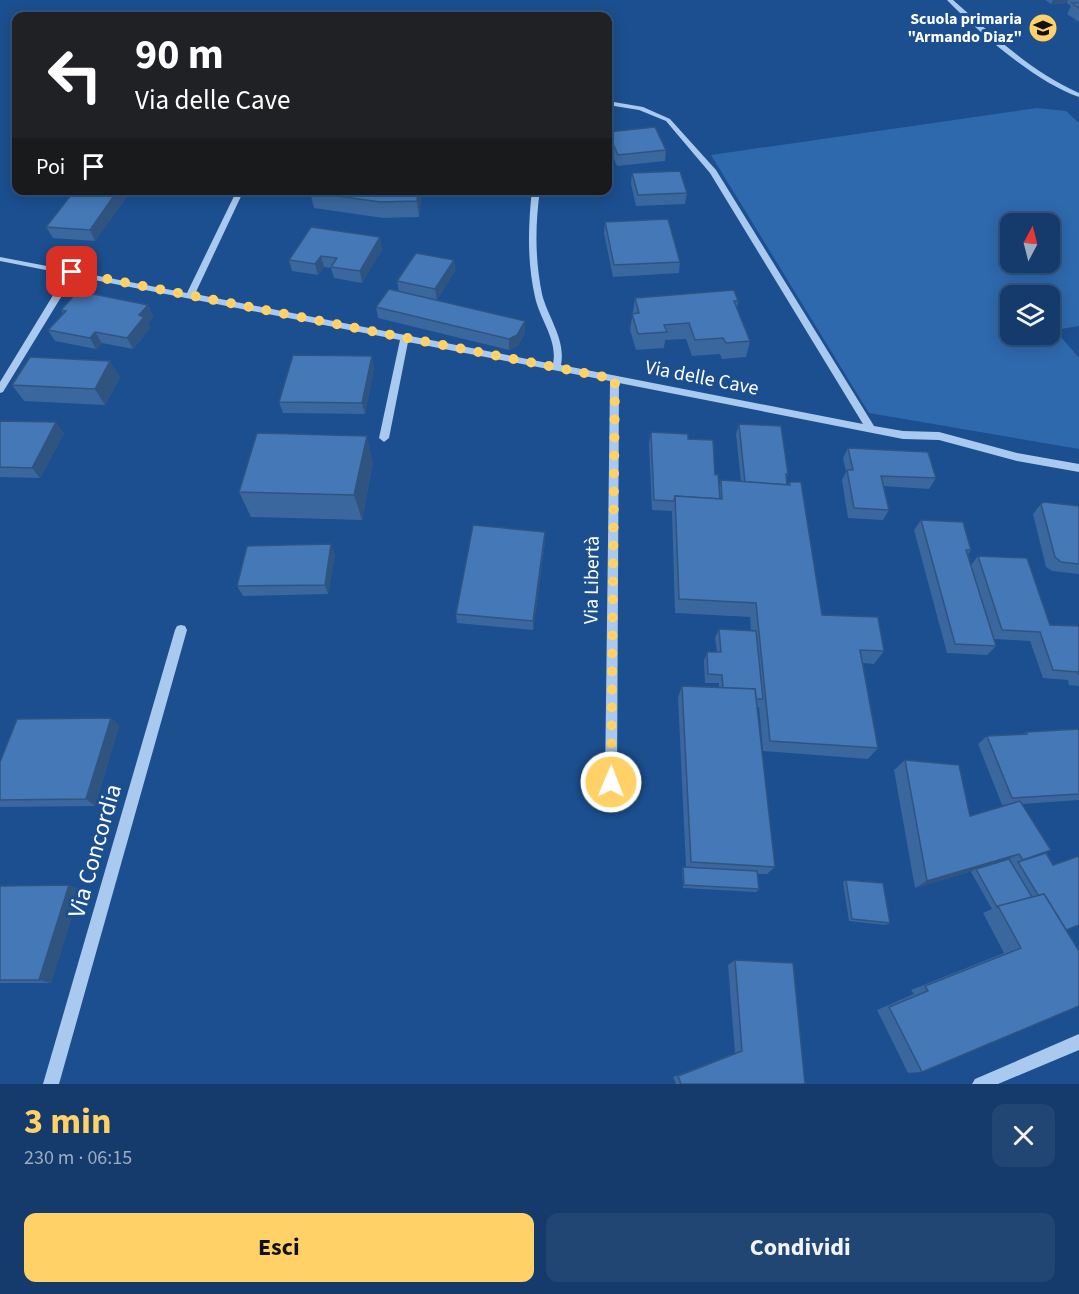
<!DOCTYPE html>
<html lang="it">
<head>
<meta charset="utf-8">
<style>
  body { margin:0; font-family:"Source Sans 3",sans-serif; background:#214673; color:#f1f3f6; height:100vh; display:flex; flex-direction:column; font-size:22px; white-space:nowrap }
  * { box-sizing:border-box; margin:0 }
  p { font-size:20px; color:#9dadc1 }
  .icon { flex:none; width:33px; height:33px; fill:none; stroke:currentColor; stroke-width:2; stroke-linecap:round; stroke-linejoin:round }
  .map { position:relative; height:1084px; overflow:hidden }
  .drawer { display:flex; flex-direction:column; background:#143b6b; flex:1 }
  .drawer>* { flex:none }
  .top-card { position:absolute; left:12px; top:12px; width:600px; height:183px; border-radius:12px; box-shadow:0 3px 15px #0003,0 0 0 2px #33557e; background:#202124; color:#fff; overflow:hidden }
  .needle { width:39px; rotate:7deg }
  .tools { position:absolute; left:1000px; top:213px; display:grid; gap:12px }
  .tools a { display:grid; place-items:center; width:60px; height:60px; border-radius:12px; background:#143b6b; box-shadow:0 3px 15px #0003,0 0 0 2px #33557e; font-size:30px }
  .pin { position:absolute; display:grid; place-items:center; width:51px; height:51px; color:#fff; margin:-26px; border-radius:12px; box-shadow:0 3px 9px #0006 }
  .me { position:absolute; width:66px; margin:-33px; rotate:1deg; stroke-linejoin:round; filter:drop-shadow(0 0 4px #0008) }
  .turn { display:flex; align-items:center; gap:21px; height:126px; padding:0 24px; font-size:27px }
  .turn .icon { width:78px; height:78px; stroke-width:2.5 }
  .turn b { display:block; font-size:42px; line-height:51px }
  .then { display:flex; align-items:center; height:57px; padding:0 24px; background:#0003; gap:12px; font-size:22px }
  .round { display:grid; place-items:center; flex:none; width:63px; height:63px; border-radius:12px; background:#214673 }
  .head { display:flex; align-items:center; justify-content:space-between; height:102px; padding:0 24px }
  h1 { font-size:36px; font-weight:700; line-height:45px; color:#ffd166 }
  .cta { display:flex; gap:12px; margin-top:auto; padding:12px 24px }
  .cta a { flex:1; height:69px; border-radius:12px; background:#ffd166; color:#111; font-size:24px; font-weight:700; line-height:69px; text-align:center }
  .cta a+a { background:#214673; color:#f1f3f6 }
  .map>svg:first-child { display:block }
</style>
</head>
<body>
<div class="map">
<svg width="1079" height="1084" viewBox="0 0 1079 1084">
  <rect width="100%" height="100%" fill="#1b4f8f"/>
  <!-- green -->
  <path fill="#2e69ad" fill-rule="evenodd" d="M1037,108L1066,111L1079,123V326L1055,330L1079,358V449L869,413L711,155ZM1011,224H1050V262H1011ZM1011,296H1050V334H1011Z"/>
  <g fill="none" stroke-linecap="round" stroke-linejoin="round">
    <!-- minor -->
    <g fill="#a9c9ee" fill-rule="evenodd">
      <path d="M947,0H953C992,34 1031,72 1079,93V97C1036,82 979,33 947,0Z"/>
      <path d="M608,101L643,107L670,119L716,170L874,426L903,431L939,432L1017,453L1079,464V472L1017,461L939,440L903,439L619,383L617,782L615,786L611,788L607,786L605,782L610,381L408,342L389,438L384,442L379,438L400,340L74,276L3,392L0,393V382L66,274L0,261V257L187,293L237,190H244L195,294L553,364C558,340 540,320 535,297C527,262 528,226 532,190H540C535,225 535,260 542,294C548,318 566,339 561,365L863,424L710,173L666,121L639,110L608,105Z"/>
      <polygon points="181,625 185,626 187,630 59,1084 43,1084 175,630 177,626"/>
      <polygon points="1079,1034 1079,1050 998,1084 972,1084 975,1079"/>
    </g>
  </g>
  <!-- wall -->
  <g fill="#3a679d">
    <polygon points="1045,0 1079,0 1079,22 1067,14 1071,6 1067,3 1051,4"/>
    <polygon points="608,132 666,150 665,161 617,166 608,143"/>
    <polygon points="632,173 687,193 685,204 636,206 631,184"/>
    <polygon points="75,190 129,190 130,192 95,241 53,238 46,227"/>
    <polygon points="422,190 419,217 383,218 314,208 310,192"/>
    <polygon points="605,222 680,262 679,273 613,277 604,233"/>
    <polygon points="380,237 382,249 362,283 334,278 331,268 324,267 318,275 292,271 289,260"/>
    <polygon points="454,260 455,271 437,300 402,292 525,332 518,346 509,350 378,318 376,307 399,292 397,281"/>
    <polygon points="635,298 738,301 737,308 750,341 746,357 722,359 720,354 692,356 686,339 665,340 664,348 636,350 630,330"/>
    <polygon points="148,305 153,316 148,323 150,328 133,349 102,343 96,349 55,341 48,330 63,313 61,310"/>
    <polygon points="374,367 365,414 283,413 279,402"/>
    <polygon points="120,377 105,405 24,401 12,385"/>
    <polygon points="0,421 64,433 40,478 0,477"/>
    <polygon points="739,424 788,474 786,479 787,485 789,482 822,615 884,651 874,664 863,663 878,748 868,759 763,751 759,707 757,707 775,867 767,874 757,874 759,889 756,892 683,888 682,870 683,867 686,867 678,697 682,686 719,687 719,683 705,683 704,661 707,652 717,652 715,638 719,629 751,631 750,617 675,613 672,511 652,510 649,443 651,432 688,439 715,475 719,485 721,480 741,482 736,434"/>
    <polygon points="848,448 936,478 929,489 883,486 889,510 883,520 848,518 842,480 846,472 843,458"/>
    <polygon points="373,462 362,520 251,517 239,492"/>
    <polygon points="1041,504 1079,506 1079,574 1052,571 1046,567 1033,514"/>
    <polygon points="921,520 971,550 968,554 971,565 978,556 1050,625 1079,626 1079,686 1069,685 1068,680 1043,678 1030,641 993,639 996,646 987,655 947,653 914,530"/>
    <polygon points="545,532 545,542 533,630 457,623 456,614"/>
    <polygon points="335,554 328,594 243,596 237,586"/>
    <polygon points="111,718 119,726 95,806 0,807 0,762"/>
    <polygon points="1079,729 1079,800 1022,804 1051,850 1046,853 1066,930 922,1072 908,1073 877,1010 914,994 911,990 1004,953 983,913 992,909 971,872 972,871 915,888 894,770 905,760 970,816 1011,804 1002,805 978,744 987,736 1022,735 1026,732"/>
    <polygon points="846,880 890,923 886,925 849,921 843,882"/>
    <polygon points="69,885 80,890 51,983 0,983 0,886"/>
    <polygon points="735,960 805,1084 676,1084 673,1077 735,1053 728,965"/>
  </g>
  <!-- shaded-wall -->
  <g fill="#305480">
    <polygon points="1053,0 1068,0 1067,3 1051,4"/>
    <polygon points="118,190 129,190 130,192 95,241 90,230"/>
    <polygon points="418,190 422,190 419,217 417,201"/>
    <polygon points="380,237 382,249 362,283 360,271"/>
    <polygon points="321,256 324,267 318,275 315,264"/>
    <polygon points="454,260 455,271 437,300 435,289"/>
    <polygon points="148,305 153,316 148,323 150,328 133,349 127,338 139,315"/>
    <polygon points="525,321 525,332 518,346 509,350 509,339"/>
    <polygon points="95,332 102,343 96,349 90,338"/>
    <polygon points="372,356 374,367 365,414 362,403"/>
    <polygon points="110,361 120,377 105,405 95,389"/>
    <polygon points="56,422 64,433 40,478 32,468"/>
    <polygon points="367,436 373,462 362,520 354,495"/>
    <polygon points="545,532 545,542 533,630 533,621"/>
    <polygon points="331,544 335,554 328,594 325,585"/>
    <polygon points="111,718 119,726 95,806 86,799"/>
    <polygon points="1019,854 1003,862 976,869 972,871 915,888 927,881"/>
    <polygon points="69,885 80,890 51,983 39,980"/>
  </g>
  <!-- building -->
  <g fill="#4478b7" stroke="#305480" stroke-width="1.5">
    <polygon points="1072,3 1079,3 1079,8"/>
    <polygon points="655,127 666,150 618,155 608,132"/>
    <polygon points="680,171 687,193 638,195 632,173"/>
    <polygon points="75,190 118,190 90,230 46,227"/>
    <polygon points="310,190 418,190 417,201 380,202 310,192"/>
    <polygon points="668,219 680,262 614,265 605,222"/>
    <polygon points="311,227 380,237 360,271 331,267 337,258 321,256 315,264 289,260"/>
    <polygon points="416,253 454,260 435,289 397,281"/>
    <polygon points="389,289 525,321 517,335 509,339 376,307"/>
    <polygon points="734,290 738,301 734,301 750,341 726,343 723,338 695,340 689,323 664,325 667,332 638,334 632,314 639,313 635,298"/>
    <polygon points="78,291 148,305 139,315 144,317 127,338 95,332 90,338 48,330 66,311 61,310"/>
    <polygon points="293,355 372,356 362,403 279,402"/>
    <polygon points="30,357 110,361 95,389 12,385"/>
    <polygon points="0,421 56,422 32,468 0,467"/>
    <polygon points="739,424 781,426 788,474 786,474 787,485 745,482"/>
    <polygon points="651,432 688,434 688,439 713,440 715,475 718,474 720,499 675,496 674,501 654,500"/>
    <polygon points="257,433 367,436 354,495 239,492"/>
    <polygon points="848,448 928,452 936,478 881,476 889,510 854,508 847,470 853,470"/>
    <polygon points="721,480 790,485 789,482 801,482 822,615 878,617 884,651 860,650 878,748 770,741 756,603 679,599 675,496 722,499"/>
    <polygon points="1044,502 1079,506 1079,564 1061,562 1055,557 1041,504"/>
    <polygon points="921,520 963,522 971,550 966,550 996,646 955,644"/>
    <polygon points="473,525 545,532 533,621 456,614"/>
    <polygon points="331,544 325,585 237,586 247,546"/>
    <polygon points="978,556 1027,558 1050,625 1079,626 1079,675 1078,672 1053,670 1040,632 1002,630"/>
    <polygon points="719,629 756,631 763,699 756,699 755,689 723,688 722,675 708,674 707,652 721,652"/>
    <polygon points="682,686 755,689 775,867 691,862"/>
    <polygon points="111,718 86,799 0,800 0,762 17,719"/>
    <polygon points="1079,729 1079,794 1012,798 987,736 1027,734 1026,732"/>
    <polygon points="905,760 959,765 970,816 1020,801 1051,850 1023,860 1019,854 927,881"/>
    <polygon points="1046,853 1053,865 1079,856 1079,925 1066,930 1044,894 1038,895 1018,862"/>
    <polygon points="1009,859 1032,897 997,907 976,869"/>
    <polygon points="683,867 757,871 759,889 684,885"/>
    <polygon points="846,880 883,883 890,923 852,919"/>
    <polygon points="69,885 39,980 0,980 0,886"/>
    <polygon points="1044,894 1079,951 1079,1006 922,1072 889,1007 928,991 925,986 1021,948 998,906"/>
    <polygon points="735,960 793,963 805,1084 681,1084 678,1076 742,1051"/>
  </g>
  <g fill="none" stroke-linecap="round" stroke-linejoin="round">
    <!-- route -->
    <polyline stroke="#ffd166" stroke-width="10" stroke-dasharray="0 18" points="72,272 615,379 611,782"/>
  </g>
  <!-- icons -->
  <defs>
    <g id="school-disc" transform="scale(1.5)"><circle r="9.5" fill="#ffd166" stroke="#1b4f8f"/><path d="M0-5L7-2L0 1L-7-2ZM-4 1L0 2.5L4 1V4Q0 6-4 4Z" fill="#111"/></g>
  </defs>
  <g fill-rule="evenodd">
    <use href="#school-disc" x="1043" y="28"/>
  </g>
  <g text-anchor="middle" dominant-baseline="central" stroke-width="6" stroke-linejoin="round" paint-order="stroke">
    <!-- far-poi labels -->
    <g font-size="16" font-weight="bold" fill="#fff" stroke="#1b4f8f" text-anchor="end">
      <text x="1022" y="19">Scuola primaria<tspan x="1022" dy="18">"Armando Diaz"</tspan></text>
    </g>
    <!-- street labels -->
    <g font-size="20" fill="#fff" stroke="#1b4f8f">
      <text transform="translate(702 378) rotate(11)">Via delle Cave</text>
      <text transform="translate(592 580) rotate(-89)">Via Libertà</text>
    </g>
    <!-- near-street labels -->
    <g font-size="24" fill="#fff" stroke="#1b4f8f">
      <text transform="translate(95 851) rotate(-74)">Via Concordia</text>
    </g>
  </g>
</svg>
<div class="tools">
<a><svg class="needle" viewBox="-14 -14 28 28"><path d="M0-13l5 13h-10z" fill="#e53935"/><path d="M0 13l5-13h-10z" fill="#9dadc1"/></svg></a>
<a><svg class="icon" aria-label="layers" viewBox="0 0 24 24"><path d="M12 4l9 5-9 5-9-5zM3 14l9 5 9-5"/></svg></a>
</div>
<div class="pin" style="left:72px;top:272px;background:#d93025"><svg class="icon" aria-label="arrive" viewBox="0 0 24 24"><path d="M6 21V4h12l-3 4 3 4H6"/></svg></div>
<svg class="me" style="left:611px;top:782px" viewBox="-20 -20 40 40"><circle r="17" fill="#ffd166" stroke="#fff" stroke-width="3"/><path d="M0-11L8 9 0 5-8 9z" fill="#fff"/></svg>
<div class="top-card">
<div class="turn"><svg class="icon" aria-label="left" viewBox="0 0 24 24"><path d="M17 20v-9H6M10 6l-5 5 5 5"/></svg><div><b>90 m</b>Via delle Cave</div></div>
<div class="then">Poi<svg class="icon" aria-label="arrive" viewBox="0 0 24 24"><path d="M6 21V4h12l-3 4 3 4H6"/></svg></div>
</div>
</div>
<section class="drawer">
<div class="head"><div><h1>3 min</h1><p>230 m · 06:15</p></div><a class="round"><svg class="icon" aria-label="close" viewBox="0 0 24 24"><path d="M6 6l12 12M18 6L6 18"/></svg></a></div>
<div class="cta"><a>Esci</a><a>Condividi</a></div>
</section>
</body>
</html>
